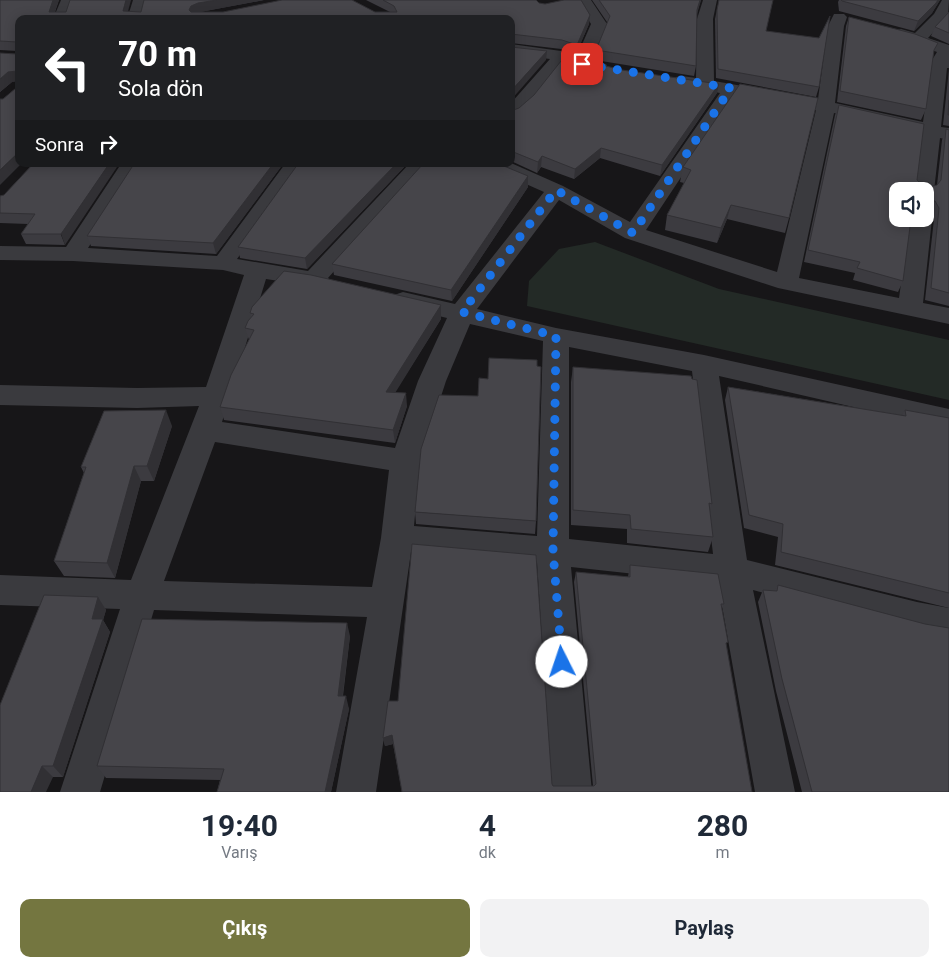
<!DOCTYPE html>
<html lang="tr">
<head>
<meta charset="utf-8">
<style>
  body { margin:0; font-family:Roboto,sans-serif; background:#f2f2f3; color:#1f2937; height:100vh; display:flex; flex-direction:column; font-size:19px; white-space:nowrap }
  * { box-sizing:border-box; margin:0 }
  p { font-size:16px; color:#747a83 }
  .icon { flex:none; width:28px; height:28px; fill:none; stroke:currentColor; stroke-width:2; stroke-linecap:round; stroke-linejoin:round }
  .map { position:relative; height:792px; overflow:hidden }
  .panel { display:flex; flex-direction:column; background:#fff; flex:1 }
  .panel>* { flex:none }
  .hud { position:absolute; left:15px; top:15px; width:500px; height:152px; border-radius:10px; box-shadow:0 2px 12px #0003; background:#202124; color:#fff; overflow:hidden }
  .buttons { position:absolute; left:889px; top:182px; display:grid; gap:10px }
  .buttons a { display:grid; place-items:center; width:45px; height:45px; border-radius:10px; background:#fff; box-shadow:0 2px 12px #0003; font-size:25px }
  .pin { position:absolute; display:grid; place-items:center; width:42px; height:42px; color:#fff; margin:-21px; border-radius:10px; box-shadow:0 2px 8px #0006 }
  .me { position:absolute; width:55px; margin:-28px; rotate:356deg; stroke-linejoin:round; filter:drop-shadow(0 0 4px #0008) }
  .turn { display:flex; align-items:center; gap:18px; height:105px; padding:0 20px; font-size:22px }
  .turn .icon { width:65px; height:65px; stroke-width:2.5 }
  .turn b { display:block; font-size:35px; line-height:42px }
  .then { display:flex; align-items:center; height:48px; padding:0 20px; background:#0003; gap:10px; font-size:19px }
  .eta { display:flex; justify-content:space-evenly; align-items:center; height:85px; text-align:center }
  .eta b { font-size:30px; font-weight:700; line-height:35px }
  .button { display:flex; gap:10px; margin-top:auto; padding:10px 20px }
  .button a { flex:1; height:58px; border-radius:10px; background:#747640; color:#fff; font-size:20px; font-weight:700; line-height:58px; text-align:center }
  .button a+a { background:#f2f2f3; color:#1f2937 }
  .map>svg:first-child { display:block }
</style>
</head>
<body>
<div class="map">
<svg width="949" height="792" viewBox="0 0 949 792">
  <rect width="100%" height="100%" fill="#171618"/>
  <!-- green -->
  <polygon fill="#232a26" points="595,242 719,289 949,340 949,400 527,306 529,281 559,249"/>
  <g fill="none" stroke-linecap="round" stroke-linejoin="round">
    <!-- minor -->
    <g fill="#3a3a3e" fill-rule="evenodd">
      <polygon points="61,0 75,0 68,19 53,19"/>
      <polygon points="133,0 147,0 142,19 127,19"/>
      <path d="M577,0H591L607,24L592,61L606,64L608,68L606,72L600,73L564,63C553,77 528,115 511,119V103L550,59L511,54V44L561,51L577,56L591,24Z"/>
      <path d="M703,0H717L713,19L714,81L818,99L828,26L834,14H844L847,17L844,26L835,103L923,122L932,60L937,52L895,37L893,34L895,31L901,29L915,33L934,14L942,0H949L948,16L928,38L949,45V68H947L941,127L949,128V140L940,138L934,191L931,195L925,197V191H914L922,133L834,113L799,278L899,298L910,219H925V213L929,214L932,219L923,303L949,308V324L778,288L625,238L559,200L477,309L556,328L704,355L949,409V429L719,376L747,560L917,602L949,608V640L917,634L753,590L795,792H755L718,583L571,567L592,792H552L537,563L411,552L376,792H336L367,617L154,610L100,792H60L120,609L0,605V575L131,580L199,406L137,408L0,405V385L137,388L206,387L244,275L223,270L73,261L0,260V246L66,247L121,164H141L88,248L217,256L285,164H305L237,259L308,271L409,164H430L328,278L330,280L326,285L318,287L266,279L222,422L395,448L418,381L447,318L394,305L391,300L394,295L403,292L455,304L544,192L490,168L487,164L511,163L563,186L630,222L720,93L676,85L673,81L676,77L682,76L696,78L697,19ZM735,96L816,110L777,272L646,230ZM470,324L543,341L537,536L414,526L420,461L446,381ZM569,347L692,371L713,554L569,539ZM215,442L389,470L381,538L372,587L164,581Z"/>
    </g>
  </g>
  <!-- wall -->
  <g fill="#3c3b40">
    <polygon points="0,0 59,0 55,12 141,12 144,0 264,0 200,12 390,12 366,0 536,0 539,3 590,15 589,24 576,54 561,49 511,43 511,19 19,19 19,164 3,99 16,88 16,81 12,82 0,92 0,53 17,54 17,51 0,50"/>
    <polygon points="592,0 701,0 697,14 696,66 694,76 595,60 596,50 607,22"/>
    <polygon points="719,0 766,31 819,87 816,97 716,78 715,19"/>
    <polygon points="839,0 940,0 932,13 914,31 839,11 838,2"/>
    <polygon points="949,12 949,44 931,36 935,27"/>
    <polygon points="849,17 926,109 921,120 837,102 846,26"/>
    <polygon points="949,69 949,126 943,125"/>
    <polygon points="740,84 789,218 785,233 727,219 717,243 665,230 667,215 684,183 680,182 683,167"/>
    <polygon points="717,93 660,176 600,158 574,179 541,167 537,173 511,161 511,111"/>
    <polygon points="839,105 919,182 929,187 937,185 942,140 946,129 949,130 949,306 925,300 934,219 929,212 926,212 925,213 925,191 898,191 903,281 898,292 853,280 855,273 804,262 835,115"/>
    <polygon points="33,164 65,245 26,244 21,234 28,224 0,223 0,196 4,195"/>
    <polygon points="283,164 216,254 91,246 87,236"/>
    <polygon points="298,164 407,164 307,269 240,258 238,247"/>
    <polygon points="528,176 528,187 452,301 334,275 332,264"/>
    <polygon points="250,313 441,319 395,392 407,406 395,443 224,420 220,407 249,340 245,328 251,317"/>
    <polygon points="573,367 712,504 710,511 713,537 708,552 627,543 627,529 571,525 571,382"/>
    <polygon points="728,387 902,415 905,410 949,418 949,608 775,565 778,537 744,528 725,400"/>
    <polygon points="172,426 154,481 141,481 115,578 64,576 54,561 84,473 81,467"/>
    <polygon points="415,512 536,521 535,534 416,524"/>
    <polygon points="630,565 724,604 722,609 726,645 752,792 402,792 393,744 385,746 383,738 552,784 553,786 593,786 574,582 576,572 628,577"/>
    <polygon points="778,585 925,624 949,792 802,792 776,691 758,602 763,590 775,590"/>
    <polygon points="98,597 106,610 103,620 110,632 63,777 53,777 0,792"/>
    <polygon points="350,636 343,696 349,709 331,792 217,792 220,780 106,778 97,766"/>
  </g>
  <!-- shaded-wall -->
  <g fill="#313034">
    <polygon points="53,0 59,0 52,19 49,12"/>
    <polygon points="126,0 131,0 126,19 123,11"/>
    <polygon points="217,0 264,0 200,12 193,15 189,10 191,6 198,3"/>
    <polygon points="700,0 701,0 695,18 697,10"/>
    <polygon points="938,0 940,0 932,13 914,31 918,21"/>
    <polygon points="590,15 589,24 576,54 577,45"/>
    <polygon points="547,51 546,60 511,100 511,91"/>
    <polygon points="17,71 19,81 12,82 0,92 0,79 8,72"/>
    <polygon points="719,84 717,93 660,176 662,165"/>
    <polygon points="601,148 600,158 574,179 575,169"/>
    <polygon points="19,152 19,164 21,164 0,185 0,170"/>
    <polygon points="542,156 541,167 537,173 538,162"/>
    <polygon points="109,164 119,164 65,245 61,234"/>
    <polygon points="273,164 283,164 216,254 213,243"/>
    <polygon points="396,164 407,164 307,269 305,258"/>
    <polygon points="528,176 528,187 452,301 451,290"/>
    <polygon points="731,205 727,219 717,243 721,228"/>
    <polygon points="441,305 441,319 387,406 386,392"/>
    <polygon points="406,393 407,406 395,443 393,430"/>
    <polygon points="166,410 172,426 154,481 147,466"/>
    <polygon points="134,466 141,481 115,578 107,563"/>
    <polygon points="98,597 106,610 103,620 110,632 63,777 53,766"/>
    <polygon points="347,623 350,636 341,708 338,696"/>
    <polygon points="346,696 349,709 331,792 325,792"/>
    <polygon points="392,735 393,744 385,746 383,738"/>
    <polygon points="42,766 53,777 46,792 31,792"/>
  </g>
  <!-- building -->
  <g fill="#46454a" stroke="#313034">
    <polygon points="0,0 53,0 49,12 66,12 70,0 126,0 123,11 141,12 144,0 217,0 198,3 191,6 189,10 191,12 223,12 282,0 352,0 375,12 397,12 394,6 383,0 536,0 539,3 545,4 564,0 581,0 590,15 577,45 562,40 511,34 511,19 19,19 19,152 0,170 0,99 3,99 16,88 17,71 8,72 0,79 0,53 17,54 17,42 0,41"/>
    <polygon points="599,0 700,0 697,10 696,66 596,50 610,16"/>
    <polygon points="719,0 773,0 766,31 819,38 830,16 819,87 718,69 717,10"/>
    <polygon points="841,0 938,0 936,3 918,21 842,1"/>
    <polygon points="949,12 949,33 935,27"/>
    <polygon points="849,17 915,34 938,43 934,50 926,109 840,91"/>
    <polygon points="511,47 547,51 511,91"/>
    <polygon points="565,56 622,70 719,84 662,165 601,148 575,169 542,156 538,162 511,151 511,111 519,108 534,95"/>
    <polygon points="740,84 818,98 789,218 731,205 721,228 667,215 691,170 683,167"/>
    <polygon points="949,100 949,115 948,115"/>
    <polygon points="839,105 924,124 917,180 919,182 928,182 929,187 937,185 941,180 946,129 949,130 949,293 931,288 939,208 935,201 929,200 928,206 925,206 925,191 898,191 898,219 911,219 903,281 857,268 860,262 808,250"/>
    <polygon points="33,164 109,164 61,234 21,234 35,214 0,213 0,196 4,195"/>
    <polygon points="134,164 273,164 213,243 87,236"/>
    <polygon points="298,164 396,164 305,258 238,247"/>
    <polygon points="423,164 499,164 528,176 451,290 332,264"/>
    <polygon points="284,271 311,275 441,305 386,392 406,393 393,430 220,407 231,375 254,330 245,328 248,321 254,314 250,313 252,307"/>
    <polygon points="489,358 537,360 537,366 541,367 536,521 415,512 421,449 439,395 478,396 479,378 488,379"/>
    <polygon points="573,367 691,376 692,379 697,380 712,504 709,503 713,537 631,529 630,515 573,510"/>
    <polygon points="728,387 906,416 905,410 949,418 949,593 781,552 783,524 749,515"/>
    <polygon points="166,410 147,466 134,466 107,563 54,561 86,467 81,467 104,411"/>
    <polygon points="412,544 536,555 552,784 553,786 594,786 596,784 576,572 630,577 630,565 718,574 724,604 721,604 728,642 726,643 752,792 402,792 392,735 383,738 388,701 398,701"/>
    <polygon points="778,585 925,624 949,628 949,792 812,792 782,679 763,590 777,591"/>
    <polygon points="44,595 98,597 92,619 103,619 53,766 42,766 31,792 0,792 0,705"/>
    <polygon points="142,619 347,623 338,696 346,696 325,792 217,792 224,769 97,766"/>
  </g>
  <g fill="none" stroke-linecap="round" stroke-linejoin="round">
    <!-- route -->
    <polyline stroke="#1a73e8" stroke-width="9" stroke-dasharray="0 16.2" points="562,662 553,551 556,336 462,312 556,190 633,233 731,88 582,64"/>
  </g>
</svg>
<div class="buttons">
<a><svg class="icon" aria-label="sound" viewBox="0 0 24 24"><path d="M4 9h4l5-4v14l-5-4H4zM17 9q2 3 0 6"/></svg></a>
</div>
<div class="pin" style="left:582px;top:64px;background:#d93025"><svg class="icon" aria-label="arrive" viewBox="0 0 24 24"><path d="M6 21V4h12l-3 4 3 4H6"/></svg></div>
<svg class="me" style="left:562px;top:662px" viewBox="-20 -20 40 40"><circle r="19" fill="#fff"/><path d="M0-13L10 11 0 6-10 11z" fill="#1a73e8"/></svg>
<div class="hud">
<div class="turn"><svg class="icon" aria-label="left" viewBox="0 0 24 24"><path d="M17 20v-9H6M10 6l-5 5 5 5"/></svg><div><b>70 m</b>Sola dön</div></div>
<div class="then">Sonra<svg class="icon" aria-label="right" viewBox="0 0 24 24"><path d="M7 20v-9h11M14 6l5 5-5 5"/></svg></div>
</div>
</div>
<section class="panel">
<div class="eta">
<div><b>19:40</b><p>Varış</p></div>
<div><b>4</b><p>dk</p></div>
<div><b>280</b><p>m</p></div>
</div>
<div class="button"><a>Çıkış</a><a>Paylaş</a></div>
</section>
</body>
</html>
